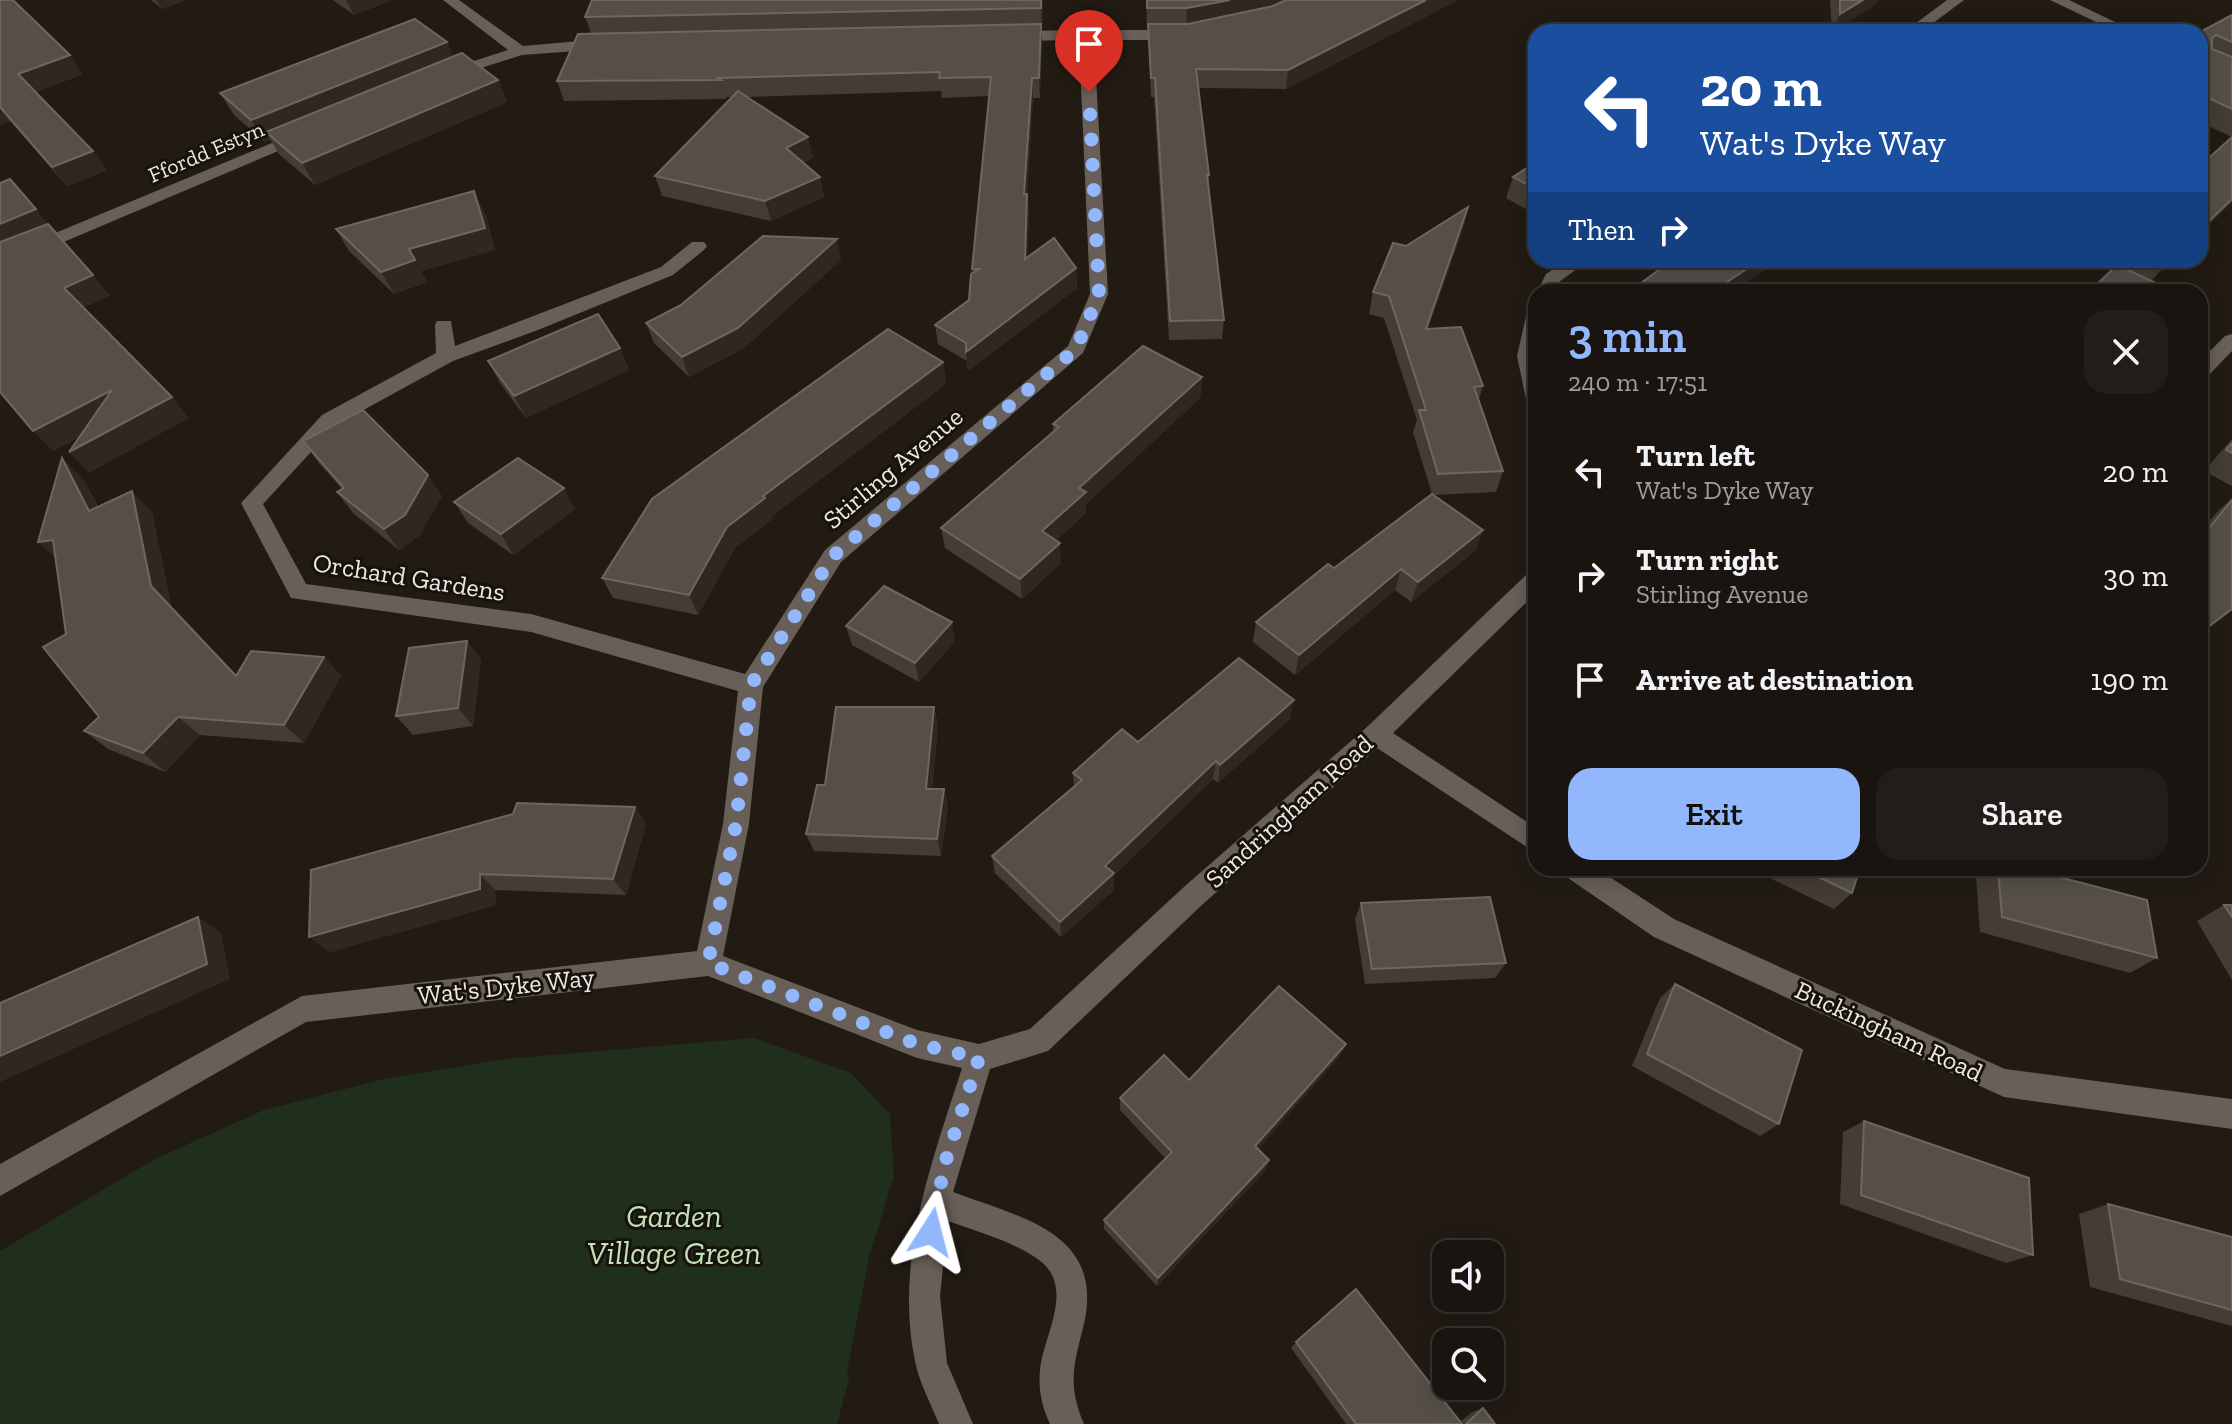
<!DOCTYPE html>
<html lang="en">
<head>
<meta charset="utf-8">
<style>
  body { margin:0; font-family:"Zilla Slab",serif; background:#221d18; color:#f1f3f6; height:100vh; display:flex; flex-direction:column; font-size:30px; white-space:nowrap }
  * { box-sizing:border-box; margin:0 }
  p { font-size:26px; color:#9f9e9e }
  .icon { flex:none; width:44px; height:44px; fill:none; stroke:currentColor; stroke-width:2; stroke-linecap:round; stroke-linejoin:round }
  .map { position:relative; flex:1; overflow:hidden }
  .sheet { position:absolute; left:1528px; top:284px; width:680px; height:592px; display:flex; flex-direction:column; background:#19140f; border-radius:24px; box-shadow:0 4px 20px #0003,0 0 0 2px #37332f }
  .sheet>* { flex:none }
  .top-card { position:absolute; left:1528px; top:24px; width:680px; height:244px; border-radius:24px; box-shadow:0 4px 20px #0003,0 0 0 2px #37332f; background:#1a4fa0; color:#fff; overflow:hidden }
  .fabs { position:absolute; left:1432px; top:1240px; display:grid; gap:16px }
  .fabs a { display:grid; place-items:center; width:72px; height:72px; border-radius:16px; background:#19140f; box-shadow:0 4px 20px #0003,0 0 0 2px #37332f; font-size:40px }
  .pin { position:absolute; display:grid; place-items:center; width:68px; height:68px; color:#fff; margin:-82px -34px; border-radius:50% 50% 50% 0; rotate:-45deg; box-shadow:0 0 8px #0007 }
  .pin .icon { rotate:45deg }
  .me { position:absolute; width:88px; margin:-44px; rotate:9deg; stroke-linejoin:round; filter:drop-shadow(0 0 6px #0008) }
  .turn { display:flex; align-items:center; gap:28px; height:168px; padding:0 40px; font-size:36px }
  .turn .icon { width:104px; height:104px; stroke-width:2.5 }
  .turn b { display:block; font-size:56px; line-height:68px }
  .then { display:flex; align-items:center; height:76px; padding:0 40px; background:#0003; gap:16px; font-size:30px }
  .round { display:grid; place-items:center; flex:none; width:84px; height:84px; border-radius:24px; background:#221d18 }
  .summary { display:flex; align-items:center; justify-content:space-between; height:136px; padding:0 40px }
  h1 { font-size:48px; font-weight:600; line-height:60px; color:#93b7fd }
  .action { display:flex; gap:16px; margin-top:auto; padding:16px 40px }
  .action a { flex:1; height:92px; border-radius:24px; background:#93b7fd; color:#111; font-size:32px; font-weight:600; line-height:92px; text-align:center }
  .action a+a { background:#221d18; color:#f1f3f6 }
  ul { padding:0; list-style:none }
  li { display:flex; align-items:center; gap:24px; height:104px; padding:0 40px }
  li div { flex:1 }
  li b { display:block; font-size:30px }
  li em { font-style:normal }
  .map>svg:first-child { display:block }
</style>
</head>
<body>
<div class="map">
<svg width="2232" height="1424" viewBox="0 0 2232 1424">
  <rect width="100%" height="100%" fill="#211b14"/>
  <!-- green -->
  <polygon fill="#202f1c" points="754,1038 851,1073 890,1114 894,1176 869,1257 847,1372 849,1379 837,1424 0,1424 0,1251 155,1159 264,1110 388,1078 506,1059"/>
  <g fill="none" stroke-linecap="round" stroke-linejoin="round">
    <!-- minor -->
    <g fill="#675f58" fill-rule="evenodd">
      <polygon points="443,0 459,0 523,46 603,39 611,44 603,49 522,55 453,77 443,77 443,71 508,50"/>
      <polygon points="1947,0 1964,0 1921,32 1904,32"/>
      <polygon points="2050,0 2069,0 2136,32 2117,32"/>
      <path d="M1086,30H1179L1187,35L1179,40H1094L1108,294L1083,353L841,562L763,687L749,824L723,956L917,1030L979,1044L1030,1029L1185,886L1367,727L1528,573L1536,570V593L1393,733L1536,828V853L1377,748L1203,904L1048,1051L990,1069L953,1192C1022,1218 1107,1233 1083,1328C1073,1366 1068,1387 1084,1424H1050C1042,1407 1038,1389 1040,1370C1043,1336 1076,1288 1039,1260C1013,1241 978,1232 948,1221L940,1296L947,1363L973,1424H939C931,1404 919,1382 915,1361C894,1261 932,1162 962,1068L917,1058L708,976L306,1022L0,1196V1164L302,996L697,951L723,824L738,691L531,632L291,598L241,503L322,415L436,353L435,325L437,321H451L455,346L661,267L692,242H704L707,246L704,250L673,275L538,330L453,361L336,425L263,504L306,584L531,614L745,674L825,550L1068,346L1090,294L1079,40L1008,41L1000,36L1008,31Z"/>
      <polygon points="303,130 309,132 309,138 0,269 0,256"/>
      <polygon points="1567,260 1589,260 1559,282 1553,292 1536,294 1546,274"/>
      <polygon points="1536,306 1536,406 1526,399 1517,356 1527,312"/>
      <polygon points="2232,334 2232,351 2207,377 2200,379 2200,361 2225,336"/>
      <polygon points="1561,868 1596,868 1674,919 2005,1069 2232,1099 2232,1129 2004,1097 1654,937 1565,876"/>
    </g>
  </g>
  <!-- wall -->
  <g fill="#443d36">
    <polygon points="0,0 83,74 36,92 93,151 107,170 67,186 10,121 0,125"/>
    <polygon points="151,0 186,0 162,9"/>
    <polygon points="333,0 392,0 354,15"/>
    <polygon points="1043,0 1042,28 1041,28 1040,98 1033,98 1027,194 1029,213 1027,258 1076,268 1077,288 968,371 967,361 938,344 935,325 969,300 989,96 942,98 941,91 747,97 813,157 803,163 820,177 824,197 771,221 662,196 655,176 732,97 726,97 726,99 564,101 557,81 591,33 585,17"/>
    <polygon points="1146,0 1458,0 1286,89 1199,88 1209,175 1208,188 1224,320 1222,339 1169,340 1154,97 1151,97 1148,27 1147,27"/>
    <polygon points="1830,0 1878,0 1876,4 1832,32"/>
    <polygon points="2232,15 2232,137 2200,122 2200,32"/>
    <polygon points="447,42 453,57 498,80 507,102 315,185 279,154 270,139 265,142 234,115 220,93"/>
    <polygon points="1536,162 1536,215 1506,198 1513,177"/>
    <polygon points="1468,207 1463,229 1428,329 1483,386 1479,399 1503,471 1496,492 1432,495 1483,530 1475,551 1411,602 1395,590 1295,675 1253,642 1256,622 1334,568 1432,494 1413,432 1417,420 1384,318 1369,314 1373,292 1406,246"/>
    <polygon points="485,213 495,250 421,271 427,282 394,294 349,251 336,229"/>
    <polygon points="841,260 744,348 689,377 654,343 646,323"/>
    <polygon points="2103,260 2173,260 2151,281"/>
    <polygon points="620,348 629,370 526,418 500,383 488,361"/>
    <polygon points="943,362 946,384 772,516 772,519 735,548 698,615 613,598 602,578"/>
    <polygon points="1202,377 1200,398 1086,504 1086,513 1056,540 1061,563 1022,599 945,548 941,528 1053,432 1053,424"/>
    <polygon points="2232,439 2232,486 2204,471"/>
    <polygon points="303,441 442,496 419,536 399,550 353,513 337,492 342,489 318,462"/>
    <polygon points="83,479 98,507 152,512 171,606 236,675 324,657 341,676 304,743 200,735 165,772 108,749 84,731 99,717"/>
    <polygon points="2232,498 2232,609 2200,635 2200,532 2217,512"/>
    <polygon points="454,502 575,509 513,555 468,523"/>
    <polygon points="846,626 955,641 919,682 852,645"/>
    <polygon points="467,641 481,660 473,726 413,735 396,716"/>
    <polygon points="934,707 938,726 932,789 944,789 948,807 941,856 814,851 806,834 825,785"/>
    <polygon points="1290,719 1218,783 1213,779 1114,875 1114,890 1061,937 995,873 992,856 1074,787 1073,773 1138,742"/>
    <polygon points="635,807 646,824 626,895 495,890 496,905 330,952 309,937"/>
    <polygon points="1758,868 1860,868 1852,893 1834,909 1757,872"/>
    <polygon points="1988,868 2025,868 2157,958 2130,973 1980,932 1976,877"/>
    <polygon points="1361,903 1506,963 1495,978 1365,984 1355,919"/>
    <polygon points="2224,905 2232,905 2232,980 2197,921"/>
    <polygon points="1675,984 1779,1124 1760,1136 1632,1066 1660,998"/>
    <polygon points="1346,1044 1339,1057 1258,1149 1269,1160 1265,1171 1157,1286 1104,1229 1104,1220 1165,1158 1120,1110 1120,1098 1189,1080"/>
    <polygon points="1864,1121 2033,1255 2006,1263 1840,1204 1843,1132"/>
    <polygon points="2108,1204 2232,1237 2232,1326 2090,1287 2079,1214"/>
    <polygon points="1296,1342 1460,1422 1472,1412 1483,1408 1495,1424 1346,1424 1291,1348"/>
  </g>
  <!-- shaded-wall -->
  <g fill="#2e2821">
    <polygon points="156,0 186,0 162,9"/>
    <polygon points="346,0 392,0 354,15"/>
    <polygon points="1041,0 1043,0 1042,28 1041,8"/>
    <polygon points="1230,0 1288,0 1260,12 1186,27 1187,8"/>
    <polygon points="1426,0 1458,0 1286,89 1288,70"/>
    <polygon points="1863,0 1878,0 1876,4 1832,32 1840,14"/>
    <polygon points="1041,24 1042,43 1040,98 1039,78"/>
    <polygon points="447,42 457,64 266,132 270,139 265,142 251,120"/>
    <polygon points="70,55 83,74 33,93 18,74"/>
    <polygon points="1032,78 1033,98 1026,213 1024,194"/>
    <polygon points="498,80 507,102 315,185 302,163"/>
    <polygon points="0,108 10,121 0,125"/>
    <polygon points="808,137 813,157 790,169 786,148"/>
    <polygon points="93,151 107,170 67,186 52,167"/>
    <polygon points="820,177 824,197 771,221 765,201"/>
    <polygon points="474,191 485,213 495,250 421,271 427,282 394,294 381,272 409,249"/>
    <polygon points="1027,194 1029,213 1026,279 1025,259"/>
    <polygon points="2232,199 2232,203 2200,234 2200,230"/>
    <polygon points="1468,207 1463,229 1420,351 1426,329"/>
    <polygon points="36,209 53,230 0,253 0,224"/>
    <polygon points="837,239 841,260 744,348 689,377 682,357"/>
    <polygon points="1760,260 1779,260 1734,292 1712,292"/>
    <polygon points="2169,260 2173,260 2150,282"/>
    <polygon points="1076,268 1077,288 968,371 966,352"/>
    <polygon points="93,275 110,296 81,309 64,288"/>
    <polygon points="620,348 629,370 526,418 514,396"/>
    <polygon points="943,362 946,384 772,516 772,519 735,548 698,615 689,595 727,527 763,496"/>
    <polygon points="1202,377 1200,398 1086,504 1086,513 1043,552 1042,531 1079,488"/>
    <polygon points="112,390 130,411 53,451 33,431"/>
    <polygon points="172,397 189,418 89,473 69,452"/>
    <polygon points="62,458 83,479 110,532 89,511"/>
    <polygon points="428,475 442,496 419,536 399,550 384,529"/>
    <polygon points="564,488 575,509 513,555 501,534"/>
    <polygon points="132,491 152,512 171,606 255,696 236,676 151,586"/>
    <polygon points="1483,530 1475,551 1411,602 1418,582"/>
    <polygon points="53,540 60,563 38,542"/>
    <polygon points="1060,543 1061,563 1022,599 1020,579"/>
    <polygon points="1401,569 1395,590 1295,675 1299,655"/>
    <polygon points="952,622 955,641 919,682 915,663"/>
    <polygon points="467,641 481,660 473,726 458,708"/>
    <polygon points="324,657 341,676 304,743 284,725"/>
    <polygon points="1294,700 1290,719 1218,783 1220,765"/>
    <polygon points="934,707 938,726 930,806 926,789"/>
    <polygon points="178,717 200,735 165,772 143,753"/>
    <polygon points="1216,761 1213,779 1114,875 1114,890 1061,937 1060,922 1105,866"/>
    <polygon points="944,789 948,807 941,856 937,839"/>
    <polygon points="635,807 646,824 626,895 613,879"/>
    <polygon points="480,874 495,890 496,905 330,952 309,937"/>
    <polygon points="198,917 221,933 230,979 0,1082 0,1056"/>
    <polygon points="1346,1044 1339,1057 1251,1157 1255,1146"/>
    <polygon points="1269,1160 1265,1171 1157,1286 1158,1278"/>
  </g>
  <!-- building -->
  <g fill="#564f49" stroke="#6e6761" stroke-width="2">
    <polygon points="0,0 13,0 70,55 18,74 93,151 52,167 0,107"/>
    <polygon points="592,0 1041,0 1041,8 585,17"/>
    <polygon points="1147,0 1230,0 1187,8 1147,8"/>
    <polygon points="1286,0 1426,0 1288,70 1196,69 1209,175 1207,175 1224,320 1170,321 1155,78 1151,78 1148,24 1188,24 1273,6"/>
    <polygon points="1840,0 1863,0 1840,14"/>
    <polygon points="2232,15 2232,42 2216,35 2212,38 2212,49 2232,57 2232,109 2200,94 2200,32"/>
    <polygon points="415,19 447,42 251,120 220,93"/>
    <polygon points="1041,24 1039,78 1032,78 1024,194 1027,194 1025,259 1054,238 1076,268 966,352 966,343 935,325 969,300 971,274 979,269 972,269 991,77 939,78 940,72 718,78 721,80 557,81 578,34"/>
    <polygon points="462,53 498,80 302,163 266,132"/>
    <polygon points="738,91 808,137 786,148 820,177 765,201 655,176"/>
    <polygon points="2232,137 2232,199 2200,230 2200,166"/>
    <polygon points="1536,162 1536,189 1513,177"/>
    <polygon points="10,179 36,209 0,224 0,183"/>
    <polygon points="474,191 485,228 409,249 415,260 381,272 336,229"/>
    <polygon points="1468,207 1426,329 1461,327 1483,386 1474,387 1503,471 1438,474 1419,410 1426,410 1389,296 1373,292 1393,243 1406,246"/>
    <polygon points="48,224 93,275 64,288 172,397 69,452 112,390 33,431 0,392 0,242"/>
    <polygon points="763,236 837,239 738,328 682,357 646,323 681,305"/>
    <polygon points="1672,260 1760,260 1712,292 1629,292"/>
    <polygon points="2117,265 2169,289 2166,292 2089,292"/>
    <polygon points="598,314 620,348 514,396 488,361"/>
    <polygon points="888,329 943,362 763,496 765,498 727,527 689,595 602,578 652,499"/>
    <polygon points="1143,346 1202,377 1079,488 1086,492 1042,531 1060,543 1020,579 941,528 1059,427 1053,424"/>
    <polygon points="363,410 428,475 405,515 384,529 337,492 344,488 303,441"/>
    <polygon points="2232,443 2232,453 2226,450"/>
    <polygon points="62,458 89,511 132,491 151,586 236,676 251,651 324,657 284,725 178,717 143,753 84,731 99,717 43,647 66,634 53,540 38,542"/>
    <polygon points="518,458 564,488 501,534 454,502"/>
    <polygon points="1432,494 1483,530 1418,582 1401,569 1299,655 1256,622 1328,564 1334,568"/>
    <polygon points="2232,500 2232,609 2200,633 2200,539"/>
    <polygon points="884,586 952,622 915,663 846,626"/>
    <polygon points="467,641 458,708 396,716 409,648"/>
    <polygon points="1239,658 1294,700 1220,765 1216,761 1105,866 1114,873 1060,922 992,856 1082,780 1073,773 1122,729 1138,742"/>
    <polygon points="836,707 934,707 926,789 944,789 937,839 806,834 817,785 825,785"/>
    <polygon points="517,803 635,807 613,879 480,874 480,889 309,937 311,870 513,814"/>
    <polygon points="1800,868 1860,868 1852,893"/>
    <polygon points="1998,868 2025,868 2147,900 2157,958 2002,917"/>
    <polygon points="1490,897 1506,963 1372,969 1361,903"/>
    <polygon points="2224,905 2232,905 2232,917"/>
    <polygon points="198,917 207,964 0,1056 0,1003"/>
    <polygon points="1675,984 1802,1050 1779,1124 1647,1054"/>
    <polygon points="1279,986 1346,1044 1255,1146 1269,1160 1158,1278 1104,1220 1172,1152 1120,1098 1164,1055 1189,1080"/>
    <polygon points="1864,1121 2029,1178 2033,1255 1861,1195"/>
    <polygon points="2108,1204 2232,1237 2232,1310 2120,1279"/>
    <polygon points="1356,1289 1462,1424 1356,1424 1296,1342"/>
    <polygon points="1483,1408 1495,1424 1466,1424"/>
  </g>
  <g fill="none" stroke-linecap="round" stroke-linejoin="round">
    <!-- route -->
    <polyline stroke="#93b7fd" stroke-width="14" stroke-dasharray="0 25.2" points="931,1232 945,1163 979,1058 917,1044 708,963 736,824 751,685 833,556 1076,349 1099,294 1089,92"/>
  </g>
  <g text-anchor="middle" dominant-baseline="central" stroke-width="6" stroke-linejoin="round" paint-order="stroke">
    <!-- far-street labels -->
    <g font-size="22" fill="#ede8e4" stroke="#18120c">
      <text transform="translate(206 152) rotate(-23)">Ffordd Estyn</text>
    </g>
    <!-- street labels -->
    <g font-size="26" fill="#ede8e4" stroke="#18120c">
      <text transform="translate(893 468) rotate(-40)">Stirling Avenue</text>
      <text transform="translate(409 577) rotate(9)">Orchard Gardens</text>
      <text transform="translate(1289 811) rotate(-42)">Sandringham Road</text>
      <text transform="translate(506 986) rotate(-6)">Wat's Dyke Way</text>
      <text transform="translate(1889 1031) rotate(25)">Buckingham Road</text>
    </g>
    <!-- near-park labels -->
    <g font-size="32" font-style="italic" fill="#bfe3b5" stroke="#18120c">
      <text x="674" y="1216">Garden<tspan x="674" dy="37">Village Green</tspan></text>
    </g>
  </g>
</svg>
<div class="fabs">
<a><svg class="icon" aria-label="sound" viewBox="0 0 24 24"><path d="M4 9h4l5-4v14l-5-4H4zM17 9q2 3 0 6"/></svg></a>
<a><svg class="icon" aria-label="search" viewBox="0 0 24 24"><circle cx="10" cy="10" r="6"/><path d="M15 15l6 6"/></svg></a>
</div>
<div class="pin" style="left:1089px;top:92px;background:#d93025"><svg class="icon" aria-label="arrive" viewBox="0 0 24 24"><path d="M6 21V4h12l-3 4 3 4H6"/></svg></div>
<svg class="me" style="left:931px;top:1232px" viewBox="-20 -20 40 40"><path d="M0-17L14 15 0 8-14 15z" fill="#93b7fd" stroke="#fff" stroke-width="4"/></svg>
<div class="top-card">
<div class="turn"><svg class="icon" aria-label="left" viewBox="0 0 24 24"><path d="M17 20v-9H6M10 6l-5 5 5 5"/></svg><div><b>20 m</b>Wat's Dyke Way</div></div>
<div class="then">Then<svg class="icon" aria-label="right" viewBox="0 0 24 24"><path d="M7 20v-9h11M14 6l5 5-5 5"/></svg></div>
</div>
<section class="sheet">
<div class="summary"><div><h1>3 min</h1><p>240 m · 17:51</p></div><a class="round"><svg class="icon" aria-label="close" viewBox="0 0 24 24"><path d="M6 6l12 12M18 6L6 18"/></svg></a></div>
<ul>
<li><svg class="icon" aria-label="left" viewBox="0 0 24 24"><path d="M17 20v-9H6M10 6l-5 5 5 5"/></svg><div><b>Turn left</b><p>Wat's Dyke Way</p></div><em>20 m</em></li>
<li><svg class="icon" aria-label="right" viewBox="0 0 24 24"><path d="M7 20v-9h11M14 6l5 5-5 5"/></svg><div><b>Turn right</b><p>Stirling Avenue</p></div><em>30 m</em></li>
<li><svg class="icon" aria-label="arrive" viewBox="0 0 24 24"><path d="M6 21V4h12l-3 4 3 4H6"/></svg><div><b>Arrive at destination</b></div><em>190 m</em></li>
</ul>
<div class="action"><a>Exit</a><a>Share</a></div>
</section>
</div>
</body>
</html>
